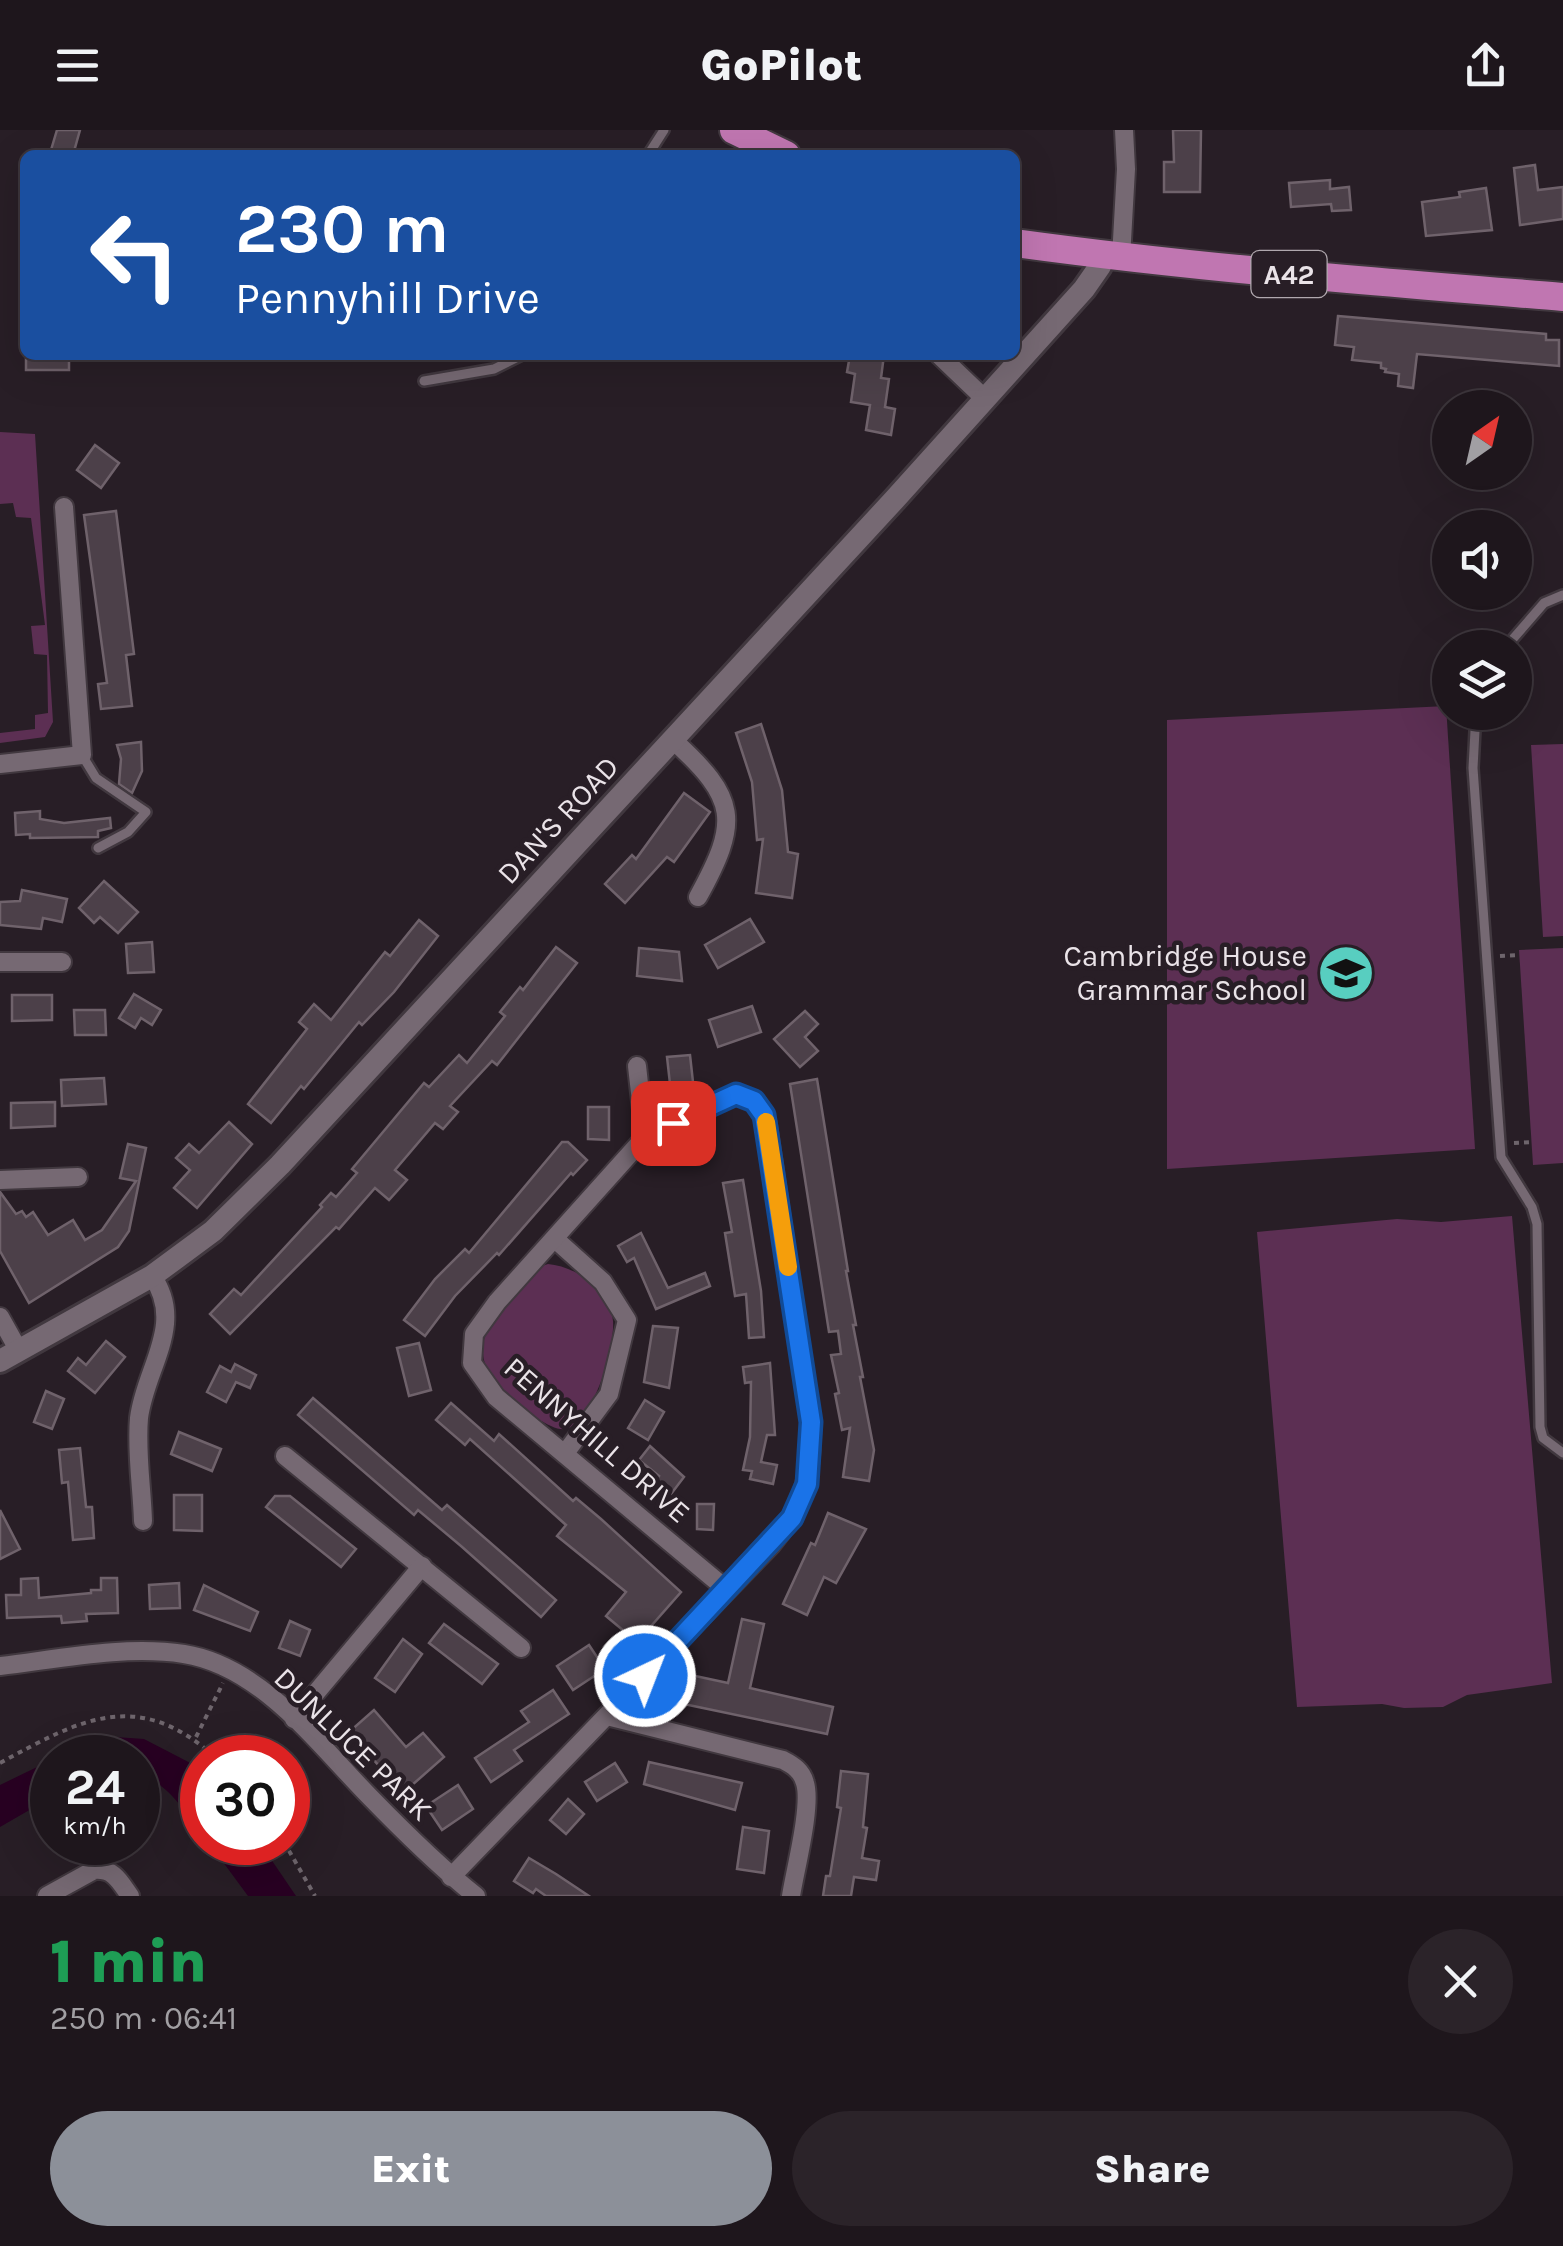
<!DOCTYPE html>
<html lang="en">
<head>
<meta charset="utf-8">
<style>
  body { margin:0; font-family:Karla,sans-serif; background:#2b2329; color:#f1f3f6; height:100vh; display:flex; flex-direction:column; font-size:38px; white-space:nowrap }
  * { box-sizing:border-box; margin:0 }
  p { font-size:32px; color:#a19fa3 }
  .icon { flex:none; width:55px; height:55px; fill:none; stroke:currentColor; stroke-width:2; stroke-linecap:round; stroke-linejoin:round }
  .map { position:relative; height:1766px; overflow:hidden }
  .panel { display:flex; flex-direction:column; background:#1e161c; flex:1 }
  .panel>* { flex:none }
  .hud { position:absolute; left:20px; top:20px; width:1000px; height:210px; border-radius:15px; box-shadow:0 10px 40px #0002,0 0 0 2px #3c353b; background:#1a4fa0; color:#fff; overflow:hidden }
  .needle { width:65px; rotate:34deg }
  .tools { position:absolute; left:1432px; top:260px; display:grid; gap:20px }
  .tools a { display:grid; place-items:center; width:100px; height:100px; border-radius:50%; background:#1e161c; box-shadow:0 10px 40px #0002,0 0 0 2px #3c353b; font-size:50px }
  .speed { position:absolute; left:30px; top:1605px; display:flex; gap:20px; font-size:50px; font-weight:700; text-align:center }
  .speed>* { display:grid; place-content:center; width:130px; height:130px; border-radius:50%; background:#1e161c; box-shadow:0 10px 40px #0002,0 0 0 2px #3c353b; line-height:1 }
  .speed small { font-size:25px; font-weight:400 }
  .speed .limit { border:15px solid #d22; background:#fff; color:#111 }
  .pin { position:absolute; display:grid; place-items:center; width:85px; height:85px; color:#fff; margin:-42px; border-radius:20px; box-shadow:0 5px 15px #0006 }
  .me { position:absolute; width:110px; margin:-55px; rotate:43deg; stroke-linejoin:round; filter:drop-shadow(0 0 8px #0008) }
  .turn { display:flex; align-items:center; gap:35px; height:210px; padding:0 50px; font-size:45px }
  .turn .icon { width:130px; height:130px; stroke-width:2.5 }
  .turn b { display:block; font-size:70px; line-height:85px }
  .round { display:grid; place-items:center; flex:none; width:105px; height:105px; border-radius:52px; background:#2b2329 }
  .headline { display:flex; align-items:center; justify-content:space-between; height:170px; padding:0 50px }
  h1 { font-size:60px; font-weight:800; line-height:75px; color:#1e9e55 }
  .action { display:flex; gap:20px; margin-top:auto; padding:20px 50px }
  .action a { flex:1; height:115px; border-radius:60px; background:#8c9099; color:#fff; font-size:40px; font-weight:800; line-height:115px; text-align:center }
  .action a+a { background:#2b2329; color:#f1f3f6 }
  header { display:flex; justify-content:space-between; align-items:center; height:130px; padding:0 50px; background:#1e161c; font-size:45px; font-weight:800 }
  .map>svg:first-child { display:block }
</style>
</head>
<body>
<header><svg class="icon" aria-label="menu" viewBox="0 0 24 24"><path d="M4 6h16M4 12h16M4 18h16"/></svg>GoPilot<svg class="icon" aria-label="share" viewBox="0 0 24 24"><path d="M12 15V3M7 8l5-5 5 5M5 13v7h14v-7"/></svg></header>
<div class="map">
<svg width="1563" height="1766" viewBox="0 0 1563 1766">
  <rect width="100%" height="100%" fill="#281e26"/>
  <!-- green -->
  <g fill="#5c2f53">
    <polygon points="0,302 35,304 53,592 45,607 0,613 0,603 35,599 35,585 48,583 47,525 34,524 31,496 45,495 31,388 16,387 13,373 0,374"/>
    <polygon points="1446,576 1475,1019 1167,1039 1167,590"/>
    <polygon points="1563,614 1563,806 1543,807 1531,615"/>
    <polygon points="1563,818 1563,1033 1533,1035 1519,820"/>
    <polygon points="1512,1086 1552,1553 1467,1565 1443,1577 1404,1578 1382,1574 1297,1577 1257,1102 1397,1089 1441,1092"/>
    <path d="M548,1134C575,1136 611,1160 613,1191C615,1217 594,1293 565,1299C547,1302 502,1262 492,1247C462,1205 513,1166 539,1137Z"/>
  </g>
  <!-- water -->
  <g fill="#280022">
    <path d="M101,1606L144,1609L200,1638L202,1704C185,1682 167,1651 138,1645V1628H52V1667L0,1697V1655Z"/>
    <polygon points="209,1713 260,1713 296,1766 248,1766"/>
  </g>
  <!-- building -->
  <g fill="#4c4049" stroke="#6f626b" stroke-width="2.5">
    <polygon points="57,0 80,0 73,25 51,20"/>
    <polygon points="1173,0 1201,0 1200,62 1164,62 1164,32 1174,32"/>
    <polygon points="1535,35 1538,60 1563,57 1563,89 1520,95 1514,38"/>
    <polygon points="1330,50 1330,59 1349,57 1351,80 1332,81 1331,74 1291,77 1289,53"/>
    <polygon points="1486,58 1492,100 1426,106 1422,72 1460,67 1459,62"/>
    <polygon points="1338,186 1546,204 1546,210 1559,210 1559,236 1417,224 1413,258 1398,256 1399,244 1385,242 1386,239 1381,238 1381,233 1352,230 1354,217 1335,215"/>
    <rect x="26" y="225" width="43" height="15"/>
    <polygon points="850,225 884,225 881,248 889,249 885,277 895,279 891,305 866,300 870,275 851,272 855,244 847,242"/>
    <polygon points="95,315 119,333 101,358 77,340"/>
    <polygon points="116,381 134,524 126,525 132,576 101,579 98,554 107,553 84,385"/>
    <polygon points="761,594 782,660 788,722 798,724 792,768 756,763 763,709 757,710 752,652 736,603"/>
    <polygon points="141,612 142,641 132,663 119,654 121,629 117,615"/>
    <polygon points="684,663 710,682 674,732 667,727 625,773 605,754 632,725 636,729"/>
    <polygon points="40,681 40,689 64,693 110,688 111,698 98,701 98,707 30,708 30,704 16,705 15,683"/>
    <polygon points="104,751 138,782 118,803 100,787 94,793 79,778"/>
    <polygon points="22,760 67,769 62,792 43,788 41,799 0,795 0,772 20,771"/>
    <polygon points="750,789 764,812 718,838 705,815"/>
    <polygon points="419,790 438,806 394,862 362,895 359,892 304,959 301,956 271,993 248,974 307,899 299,892 314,874 331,890 385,822 390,826"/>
    <polygon points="152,812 154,842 128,843 126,814"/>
    <polygon points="556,817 577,833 497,935 492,931 450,976 458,982 443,999 435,993 395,1040 407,1050 389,1070 375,1058 339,1099 336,1097 230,1204 210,1184 234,1159 241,1165 322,1077 320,1075 331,1063 336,1067 357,1043 352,1039 424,953 429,957 459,925 467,933 505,886 500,882 520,857 523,860"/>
    <polygon points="639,818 679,822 682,851 637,846"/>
    <polygon points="134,864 161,880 152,895 141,888 135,898 119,888"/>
    <polygon points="12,865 52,865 52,890 12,891"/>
    <polygon points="752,876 761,902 718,917 709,890"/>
    <polygon points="74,880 105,880 106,905 75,905"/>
    <polygon points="805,881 818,894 805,907 818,921 800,937 774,909"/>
    <polygon points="690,925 694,961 671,963 667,927"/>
    <polygon points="104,948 106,974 62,976 61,950"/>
    <polygon points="817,949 848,1141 846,1141 856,1195 853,1195 863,1247 860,1247 874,1320 869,1351 843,1347 850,1298 842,1300 835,1264 839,1263 831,1225 841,1224 838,1201 829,1202 790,954"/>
    <polygon points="55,972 55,996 11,998 11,973"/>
    <polygon points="588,977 609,977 609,1010 588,1009"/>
    <polygon points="229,992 252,1014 197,1078 174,1058 190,1040 176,1028 189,1014 199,1023"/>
    <polygon points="562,1012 568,1012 587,1030 573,1045 571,1043 499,1125 497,1123 455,1166 425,1206 404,1190 435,1149 465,1119 469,1123"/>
    <polygon points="128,1014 146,1018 129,1101 118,1117 29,1173 0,1121 0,1062 16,1084 22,1081 26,1087 33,1082 48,1105 73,1090 85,1110 102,1100 136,1051 120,1048"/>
    <polygon points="743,1050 761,1161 764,1207 749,1208 746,1164 735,1166 725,1103 732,1102 723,1053"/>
    <polygon points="641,1103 668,1158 705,1143 710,1156 656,1179 634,1128 627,1132 618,1116"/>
    <polygon points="653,1196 678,1198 669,1258 644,1252"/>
    <polygon points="106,1211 125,1227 95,1263 68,1241 78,1228 86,1235"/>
    <polygon points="419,1213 431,1260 409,1266 397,1218"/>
    <polygon points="770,1233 775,1305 767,1305 761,1332 777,1335 773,1354 750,1349 752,1341 743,1340 750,1307 751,1252 745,1253 743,1237"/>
    <polygon points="235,1234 256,1245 250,1258 236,1252 226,1272 207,1262 220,1236 231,1242"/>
    <polygon points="46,1261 64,1269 52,1299 34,1292"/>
    <polygon points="313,1268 442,1380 447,1375 556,1470 541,1487 461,1416 418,1380 414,1385 298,1285"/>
    <polygon points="645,1270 664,1282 648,1310 628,1298"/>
    <polygon points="451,1273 494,1311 499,1304 573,1371 576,1368 601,1389 681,1462 637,1512 606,1486 626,1462 557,1406 566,1395 470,1309 465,1315 436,1290"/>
    <polygon points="179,1302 221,1319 212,1341 171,1324"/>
    <polygon points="650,1316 684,1347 668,1368 652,1355 659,1346 639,1330"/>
    <polygon points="80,1318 86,1377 92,1377 94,1408 73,1410 68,1352 62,1353 59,1320"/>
    <polygon points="174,1365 202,1365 202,1401 174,1400"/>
    <polygon points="275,1366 290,1366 356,1419 341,1437 266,1377"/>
    <polygon points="697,1374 714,1374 713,1400 697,1399"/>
    <polygon points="0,1380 20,1419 0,1429"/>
    <polygon points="828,1383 866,1399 836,1453 824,1447 807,1485 783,1474 811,1413 815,1415"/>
    <polygon points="38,1448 39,1468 91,1463 91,1460 101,1460 101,1448 117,1448 118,1483 86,1484 87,1491 62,1493 61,1486 7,1488 6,1465 21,1465 21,1449"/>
    <polygon points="179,1453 180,1478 150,1479 149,1455"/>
    <polygon points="204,1455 258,1482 250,1501 194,1480"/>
    <polygon points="742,1489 764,1494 750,1558 833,1577 827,1604 679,1573 686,1544 728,1553"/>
    <polygon points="290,1491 310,1500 300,1526 279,1518"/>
    <polygon points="444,1494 498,1534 482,1554 429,1513"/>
    <polygon points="403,1509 422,1524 395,1562 375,1548"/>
    <polygon points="589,1515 605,1539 573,1560 557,1536"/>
    <polygon points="553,1560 569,1584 514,1620 522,1631 491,1652 475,1628 529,1592 521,1581"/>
    <polygon points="374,1580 406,1617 423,1603 444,1627 403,1663 349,1602"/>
    <polygon points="649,1632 742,1653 735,1680 644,1654"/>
    <polygon points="615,1633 627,1652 597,1671 585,1652"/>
    <polygon points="841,1641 868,1644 863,1697 867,1698 862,1728 879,1731 876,1750 854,1747 851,1766 823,1766 826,1746 830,1746 841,1678 837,1677"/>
    <polygon points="458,1655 473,1679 442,1700 426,1676"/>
    <polygon points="568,1669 584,1684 566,1704 550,1690"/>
    <polygon points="743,1697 769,1701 764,1743 737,1739"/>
    <polygon points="529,1728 556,1744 589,1766 546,1766 536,1759 533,1763 514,1751"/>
  </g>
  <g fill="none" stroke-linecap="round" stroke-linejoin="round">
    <!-- service casing -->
    <g stroke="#41383f" stroke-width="14">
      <g id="service">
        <polyline points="648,25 664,0"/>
        <polyline points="424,251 494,239 522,225"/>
        <polyline points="1505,518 1544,473 1563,465"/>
        <polyline points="1476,582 1473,638 1501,1027 1532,1077 1537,1094 1540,1297 1543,1308 1563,1323"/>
        <polyline points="82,625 96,648 146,682 128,702 98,718"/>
      </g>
    </g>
    <!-- minor casing -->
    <g stroke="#41383f" stroke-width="22">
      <g id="minor">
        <polyline points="1121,128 1126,39 1124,0"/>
        <polyline points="939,225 985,269"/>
        <path d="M673,610C738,669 740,691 698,767"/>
        <polyline points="0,634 82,625 64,377"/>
        <polyline points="0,832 62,832"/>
        <polyline points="637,936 645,1007"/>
        <polyline points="0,1050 78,1047"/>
        <polyline points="555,1109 603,1152 627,1190 609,1264 566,1322"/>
        <polyline points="0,1187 19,1221"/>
        <polyline points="285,1326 521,1518"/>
        <path d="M143,1391C142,1358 136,1322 139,1288C145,1238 186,1194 152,1146"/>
        <path d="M0,1536C59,1529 125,1515 184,1524C261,1536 318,1614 370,1667C404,1702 438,1736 476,1766"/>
        <path d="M607,1586L783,1630C793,1635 802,1641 805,1653C812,1676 795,1740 791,1766"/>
        <polyline points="294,1589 422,1436"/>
        <path d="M451,1747L772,1414C804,1376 813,1340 811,1292L767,994L754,971L735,964L645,1007L497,1172L474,1204L472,1233L496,1267L726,1459"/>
        <path d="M47,1766L94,1740C114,1738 120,1752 130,1766"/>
      </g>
    </g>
    <!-- tertiary casing -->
    <g stroke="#41383f" stroke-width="28">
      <polyline id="tertiary" points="0,1231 152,1146 213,1101 280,1035 895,369 1084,159 1100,136 1102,125"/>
    </g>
    <!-- primary casing -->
    <g stroke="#41383f" stroke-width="32">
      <g id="primary">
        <polyline points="734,0 786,25"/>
        <path d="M1015,113C1197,138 1380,152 1563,167"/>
      </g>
    </g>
    <!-- path -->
    <g stroke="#6e656c" stroke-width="4" stroke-dasharray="5 5" stroke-linecap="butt">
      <polyline points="1500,826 1520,825"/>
      <polyline points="1514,1013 1532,1012"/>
      <polyline points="196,1607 223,1553"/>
      <path d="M0,1633C81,1589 138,1557 216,1628"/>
      <polyline points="284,1712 315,1766"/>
    </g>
    <!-- service -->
    <use href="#service" stroke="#766973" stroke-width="9"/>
    <!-- minor -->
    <use href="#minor" stroke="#766973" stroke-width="18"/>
    <!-- tertiary -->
    <use href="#tertiary" stroke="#766973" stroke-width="22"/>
    <!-- primary -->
    <use href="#primary" stroke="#c076b1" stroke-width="28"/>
  </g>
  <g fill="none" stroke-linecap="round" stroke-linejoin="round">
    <!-- route casing -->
    <g stroke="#114b97" stroke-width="25">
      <polyline id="route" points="645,1546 792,1388 807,1354 811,1292 764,985 754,971 736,964 673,993"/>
    </g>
    <!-- route -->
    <use href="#route" stroke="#1a73e8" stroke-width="18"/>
    <!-- slow -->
    <polyline stroke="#f59e0b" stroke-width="18" points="766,992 788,1137"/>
  </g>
  <!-- icons -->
  <defs>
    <g id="school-disc" transform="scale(2.875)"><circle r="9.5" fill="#58cec0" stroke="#281e26"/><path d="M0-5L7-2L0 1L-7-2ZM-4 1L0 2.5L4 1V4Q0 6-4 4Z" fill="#111"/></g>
  </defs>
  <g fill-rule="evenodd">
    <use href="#school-disc" x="1346" y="843"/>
  </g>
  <g text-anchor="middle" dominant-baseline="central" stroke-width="9" stroke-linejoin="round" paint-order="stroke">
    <!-- shield labels -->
    <rect fill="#281e26" stroke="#b0a8ae" stroke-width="2.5" x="1251.5" y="121" width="75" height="46" rx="8"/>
    <g font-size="28" font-weight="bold" fill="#eae3e8">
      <text x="1289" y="144">A42</text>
    </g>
    <!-- street labels -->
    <g font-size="30" fill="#eae3e8" stroke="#281e26">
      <text transform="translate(558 690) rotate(-47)">DAN'S ROAD</text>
      <text transform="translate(597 1310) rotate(41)">PENNYHILL DRIVE</text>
      <text transform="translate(353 1614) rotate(44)">DUNLUCE PARK</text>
    </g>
    <!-- poi labels -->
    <g font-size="30" fill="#eae3e8" stroke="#281e26" text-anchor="end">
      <text x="1307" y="826">Cambridge House<tspan x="1307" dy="34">Grammar School</tspan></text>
    </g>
  </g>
</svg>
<div class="tools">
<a><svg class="needle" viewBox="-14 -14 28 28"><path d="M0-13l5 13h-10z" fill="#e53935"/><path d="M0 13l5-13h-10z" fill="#a19fa3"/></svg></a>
<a><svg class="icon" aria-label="sound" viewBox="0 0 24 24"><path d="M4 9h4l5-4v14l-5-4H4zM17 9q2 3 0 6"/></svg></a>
<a><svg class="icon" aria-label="layers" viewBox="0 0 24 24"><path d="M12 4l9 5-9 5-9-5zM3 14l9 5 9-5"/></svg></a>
</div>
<div class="speed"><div>24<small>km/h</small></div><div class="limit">30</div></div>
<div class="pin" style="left:673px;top:993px;background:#d93025"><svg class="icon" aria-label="arrive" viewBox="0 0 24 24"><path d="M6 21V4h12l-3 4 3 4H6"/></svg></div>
<svg class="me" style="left:645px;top:1546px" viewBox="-20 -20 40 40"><circle r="17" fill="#1a73e8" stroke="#fff" stroke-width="3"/><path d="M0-11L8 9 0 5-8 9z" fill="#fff"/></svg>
<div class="hud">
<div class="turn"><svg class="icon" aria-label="left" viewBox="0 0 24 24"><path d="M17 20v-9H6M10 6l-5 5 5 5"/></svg><div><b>230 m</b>Pennyhill Drive</div></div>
</div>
</div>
<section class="panel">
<div class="headline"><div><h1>1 min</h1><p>250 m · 06:41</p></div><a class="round"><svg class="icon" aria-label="close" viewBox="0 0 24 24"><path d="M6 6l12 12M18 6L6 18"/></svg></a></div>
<div class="action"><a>Exit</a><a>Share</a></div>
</section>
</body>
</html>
